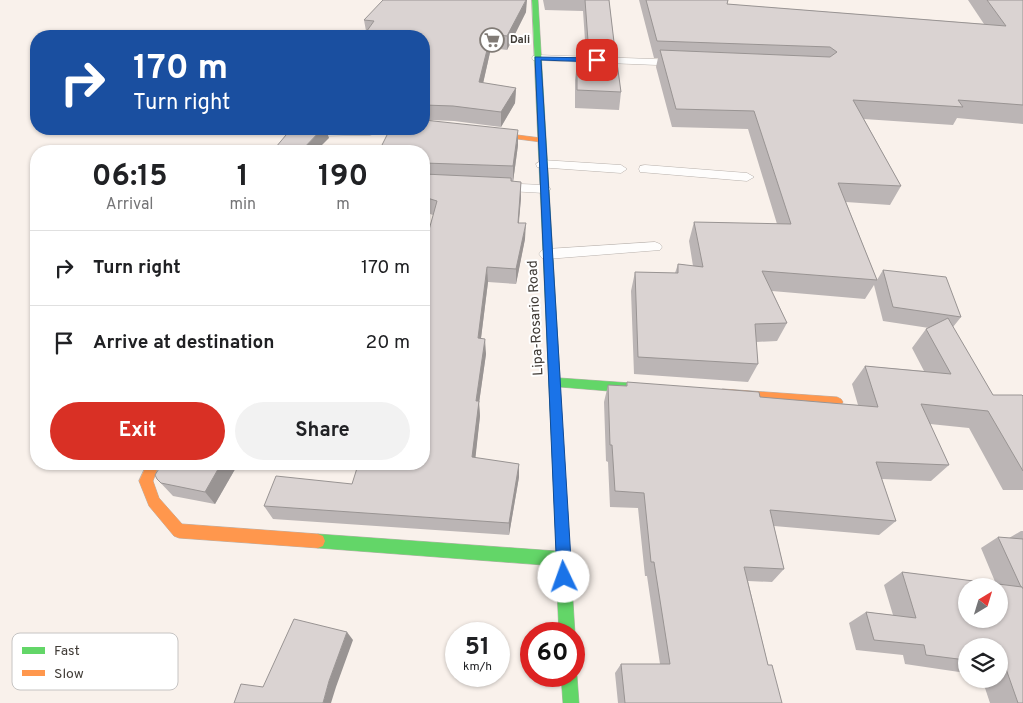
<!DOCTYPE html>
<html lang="en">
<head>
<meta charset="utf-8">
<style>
  body { margin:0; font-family:Overpass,sans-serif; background:#f2f2f2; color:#202124; height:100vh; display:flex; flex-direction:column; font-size:19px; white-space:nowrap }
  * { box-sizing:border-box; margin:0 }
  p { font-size:16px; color:#757577 }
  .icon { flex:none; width:28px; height:28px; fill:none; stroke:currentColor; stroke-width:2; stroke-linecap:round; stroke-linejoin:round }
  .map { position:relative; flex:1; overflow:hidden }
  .details { position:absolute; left:30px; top:145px; width:400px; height:325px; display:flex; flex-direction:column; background:#fff; border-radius:20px; box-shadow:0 1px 4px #0004 }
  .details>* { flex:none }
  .hud { position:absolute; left:30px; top:30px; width:400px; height:105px; border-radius:20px; box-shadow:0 1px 4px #0004; background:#1a4fa0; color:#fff; overflow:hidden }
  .needle { width:32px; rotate:38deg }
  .fabs { position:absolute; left:958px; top:578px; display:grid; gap:10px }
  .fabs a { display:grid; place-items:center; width:50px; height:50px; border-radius:50%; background:#fff; box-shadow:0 1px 4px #0004; font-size:25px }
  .speed { position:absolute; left:445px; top:622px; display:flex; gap:10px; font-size:25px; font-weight:700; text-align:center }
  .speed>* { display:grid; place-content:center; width:65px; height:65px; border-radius:50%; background:#fff; box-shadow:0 1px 4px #0004; line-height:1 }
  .speed small { font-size:12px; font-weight:400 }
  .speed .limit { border:8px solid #d22; background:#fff; color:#111 }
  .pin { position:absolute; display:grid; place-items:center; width:42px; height:42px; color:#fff; margin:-21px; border-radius:10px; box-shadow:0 2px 8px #0006 }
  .me { position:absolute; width:55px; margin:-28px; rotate:357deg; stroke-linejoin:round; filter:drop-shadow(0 0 4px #0008) }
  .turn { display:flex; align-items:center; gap:18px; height:105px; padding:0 20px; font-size:22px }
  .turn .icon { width:65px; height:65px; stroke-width:2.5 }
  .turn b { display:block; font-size:35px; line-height:42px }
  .eta { display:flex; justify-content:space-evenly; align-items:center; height:85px; text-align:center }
  .eta b { font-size:30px; font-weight:700; line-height:35px }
  .cta { display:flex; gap:10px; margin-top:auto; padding:10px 20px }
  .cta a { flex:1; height:58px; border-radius:30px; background:#d93025; color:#fff; font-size:20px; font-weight:700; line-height:58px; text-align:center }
  .cta a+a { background:#f2f2f2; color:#202124 }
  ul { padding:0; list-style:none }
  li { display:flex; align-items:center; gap:15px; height:75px; padding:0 20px; border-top:1px solid #e0e0e0 }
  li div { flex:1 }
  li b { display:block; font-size:19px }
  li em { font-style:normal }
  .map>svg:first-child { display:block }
</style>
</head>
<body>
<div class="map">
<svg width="1023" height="703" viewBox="0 0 1023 703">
  <rect width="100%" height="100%" fill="#f9f1eb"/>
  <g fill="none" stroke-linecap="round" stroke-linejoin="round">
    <!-- lane casing -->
    <g stroke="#b8b1ac" stroke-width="1">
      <g id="lane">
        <polygon points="537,55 682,60 687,63 682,66 533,60 532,58 533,56"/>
        <polygon points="542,160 621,165 627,169 621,173 537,167 536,164"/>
        <polygon points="645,165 747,173 754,177 747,181 640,172 639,169 640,166"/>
        <polygon points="497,183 544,185 551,189 544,193 492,190 490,187"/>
        <polygon points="655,242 660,244 662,247 660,250 547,259 542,258 539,254 542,250 547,249"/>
      </g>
    </g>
    <!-- street casing -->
    <g stroke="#b8b1ac" stroke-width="1">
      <polygon id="street" points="307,129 379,129 377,133 370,135 316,136 309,134"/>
    </g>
    <!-- fast casing -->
    <g stroke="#b8b1ac" stroke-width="1">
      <g id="fast">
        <polygon points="532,0 538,0 560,378 645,384 649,386 651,389 649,392 645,394 560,387 575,634 574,637 574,634 559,634 556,566 318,548 313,546 311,541 313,536 318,534 556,551"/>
        <polygon points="574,670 577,676 579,703 563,703 561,676 574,676"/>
      </g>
    </g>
    <!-- slow casing -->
    <g stroke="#b8b1ac" stroke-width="1">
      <g id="slow">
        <polygon points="424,126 454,127 541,138 545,140 541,142 454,131 421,130 424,129"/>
        <polygon points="723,389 837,397 841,399 843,402 841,405 837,407 723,399 719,397 717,394 719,391"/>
        <polygon points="147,464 159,464 153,481 159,498 182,524 318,534 323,536 325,541 323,546 318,548 179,538 174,536 149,506 139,481"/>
      </g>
    </g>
    <!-- lane -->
    <use href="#lane" fill="#fefdfc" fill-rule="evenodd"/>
    <!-- street -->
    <use href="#street" fill="#fefdfc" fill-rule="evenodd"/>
    <!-- fast -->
    <use href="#fast" fill="#63d668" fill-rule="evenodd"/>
    <!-- slow -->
    <use href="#slow" fill="#ff974d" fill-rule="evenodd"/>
  </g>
  <!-- wall -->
  <g fill="#bbb5b5">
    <polygon points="543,0 609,0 614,42 613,48 621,92 619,110 575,108 575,80 577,63 587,63 588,55 586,55 583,11 545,10"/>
    <polygon points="639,0 728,0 727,4 984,24 968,0 1023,0 1023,124 957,118 953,125 864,119 901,186 890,205 846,202 877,280 883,270 961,317 953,327 993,395 1023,396 1023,490 1003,490 969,428 930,424 949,465 931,481 882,479 896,521 879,535 774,526 784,569 772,582 748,581 768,665 782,703 618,703 615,673 621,664 660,664 647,576 645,576 638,508 610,507 608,462 606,461 604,402 608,385 626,386 627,382 760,397 858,405 852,384 865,366 924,371 912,348 926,329 929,328 883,321 874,285 865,299 772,291 787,323 777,341 756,342 758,364 748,382 634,374 631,291 635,272 675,273 678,264 693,266 689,241 694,222 777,224 748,129 672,127 656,67 658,58 654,58"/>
    <polygon points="526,12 507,50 491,48 483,83 516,88 515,103 501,127 454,121 430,120 518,145 513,182 521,182 521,198 519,223 525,239 516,284 488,282 481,338 486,354 479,403 480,416 475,458 519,464 519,477 509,535 273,519 264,506 352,484 378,467 424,464 433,215 424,212 424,36 364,36 364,35 366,31 364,20"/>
    <polygon points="238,464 215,504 173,496 157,479"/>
    <polygon points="1021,531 1023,531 1023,703 990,703 982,679 999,679 999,646 966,646 966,673 905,664 903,655 856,650 849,623 866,612 893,615 884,585 902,572 996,584 981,548 998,537 1009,538"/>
  </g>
  <!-- shaded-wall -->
  <g fill="#999493">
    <polygon points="526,0 527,0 526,12 507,50 507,36"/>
    <polygon points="491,34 491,48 480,97 479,82"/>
    <polygon points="516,88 515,103 501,127 501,112"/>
    <polygon points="322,129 326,129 329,138 316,151 301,151"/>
    <polygon points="518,130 518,145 513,182 513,166"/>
    <polygon points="521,182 521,198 517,239 518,223"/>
    <polygon points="526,223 525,239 516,284 516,269"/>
    <polygon points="487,267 488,282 479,354 478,338"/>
    <polygon points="485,339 486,354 479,403 480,416 474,471 472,457 476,401"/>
    <polygon points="221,464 238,464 215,504 205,492"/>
    <polygon points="519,464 519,477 509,535 509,523"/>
    <polygon points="347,632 353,640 336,687 331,703 323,703 329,681"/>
  </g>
  <!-- building -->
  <g fill="#dad3d2" stroke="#999493" fill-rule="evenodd">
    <polygon points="383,0 526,0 507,36 491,34 479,82 516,88 501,112 453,106 424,105 424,36 384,36 364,35 374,21 364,20"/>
    <polygon points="585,0 609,0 614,42 588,41"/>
    <polygon points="646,0 728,0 727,4 1006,26 987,0 1023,0 1023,105 958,100 963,107 853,100 901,186 838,183 877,280 762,271 787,323 755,324 758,364 638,357 635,272 678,273 678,264 703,267 694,222 791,224 754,111 676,109 660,50 830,57 837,52 830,47 657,41"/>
    <polygon points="589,47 615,48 621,92 577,90 577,63 590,63"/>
    <polygon points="424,120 518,130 513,166 424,163 424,151 379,151 390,129 424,129"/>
    <polygon points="291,129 322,129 301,151 281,151 276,147"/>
    <polygon points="424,174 511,178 511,181 521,182 518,223 526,223 516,269 487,267 478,338 485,339 476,401 479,401 472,457 519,464 509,523 264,506 276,476 352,484 358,465 378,467 379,464 424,464 424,248 437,201 424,197"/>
    <polygon points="883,270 946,277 961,317 893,307"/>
    <polygon points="948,318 993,395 1022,395 1023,396 1023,471 988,411 921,404 949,465 876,462 896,521 770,510 784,569 744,567 768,665 772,665 782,703 625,703 621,664 670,664 654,562 651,562 644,493 615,491 612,445 610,445 608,385 627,386 627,382 759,392 760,397 878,407 865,366 951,374 926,329"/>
    <polygon points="162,464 221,464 205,492 161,483 157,479 155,475"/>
    <polygon points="998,537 1023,539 1023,589 1022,587 1021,587"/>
    <path d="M902,572L1022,587L1023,589V703H1018L1005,666L999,665V646H966V660L926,655L924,645L874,640L866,612L916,618ZM966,586H999V619H966Z"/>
    <polygon points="294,619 347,632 329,681 323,703 234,703 241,684 263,687"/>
  </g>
  <!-- route -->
  <polygon fill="#1a73e8" stroke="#114b97" points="535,57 597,58 600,60 597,62 541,60 572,577 570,583 564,585 559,583 557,577"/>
  <!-- icons -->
  <defs>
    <g id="supermarket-ring" transform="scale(1.25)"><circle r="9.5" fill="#fff" stroke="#817b76" stroke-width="1.5"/><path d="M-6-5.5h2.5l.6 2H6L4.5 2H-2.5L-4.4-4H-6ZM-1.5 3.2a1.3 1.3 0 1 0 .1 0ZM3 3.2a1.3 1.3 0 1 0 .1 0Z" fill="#817b76"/></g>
  </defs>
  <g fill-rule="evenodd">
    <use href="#supermarket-ring" x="492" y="40"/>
  </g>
  <g text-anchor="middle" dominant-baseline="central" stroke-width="4" stroke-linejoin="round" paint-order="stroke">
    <!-- far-poi labels -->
    <g font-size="11" font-weight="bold" fill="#413c37" stroke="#fff" text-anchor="start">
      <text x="510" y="40">Dali</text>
    </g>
    <!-- street labels -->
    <g font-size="14" fill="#413c37" stroke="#fff">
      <text transform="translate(536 318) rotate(-93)">Lipa-Rosario Road</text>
    </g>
  </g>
  <!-- legend -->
  <rect x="12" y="633" width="166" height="57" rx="8" fill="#fff" stroke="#c6c4c3" stroke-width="1"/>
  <rect x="22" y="647" width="23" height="7" fill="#63d668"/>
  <rect x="22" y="670" width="23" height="6" fill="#ff974d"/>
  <g font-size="14" fill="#413c37">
    <text x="54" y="655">Fast</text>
    <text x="54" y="678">Slow</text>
  </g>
</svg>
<div class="fabs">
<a><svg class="needle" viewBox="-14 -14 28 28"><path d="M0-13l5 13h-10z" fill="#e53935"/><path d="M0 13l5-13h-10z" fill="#757577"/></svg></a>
<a><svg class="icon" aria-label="layers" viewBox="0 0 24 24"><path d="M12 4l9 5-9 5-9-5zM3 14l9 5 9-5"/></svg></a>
</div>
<div class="speed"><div>51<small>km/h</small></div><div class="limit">60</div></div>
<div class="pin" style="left:597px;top:60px;background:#d93025"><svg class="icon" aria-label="arrive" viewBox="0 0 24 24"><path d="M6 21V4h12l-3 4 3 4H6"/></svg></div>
<svg class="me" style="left:564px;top:577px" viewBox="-20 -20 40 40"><circle r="19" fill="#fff"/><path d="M0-13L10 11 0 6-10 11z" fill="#1a73e8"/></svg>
<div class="hud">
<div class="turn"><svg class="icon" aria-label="right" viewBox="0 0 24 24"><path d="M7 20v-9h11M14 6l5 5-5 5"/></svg><div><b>170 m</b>Turn right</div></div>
</div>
<section class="details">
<div class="eta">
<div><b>06:15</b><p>Arrival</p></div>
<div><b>1</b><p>min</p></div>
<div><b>190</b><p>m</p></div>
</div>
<ul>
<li><svg class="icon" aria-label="right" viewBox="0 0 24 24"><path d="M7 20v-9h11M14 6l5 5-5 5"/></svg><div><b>Turn right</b></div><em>170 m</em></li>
<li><svg class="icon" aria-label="arrive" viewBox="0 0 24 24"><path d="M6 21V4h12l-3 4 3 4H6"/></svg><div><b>Arrive at destination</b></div><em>20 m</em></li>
</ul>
<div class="cta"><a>Exit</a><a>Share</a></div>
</section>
</div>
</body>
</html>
